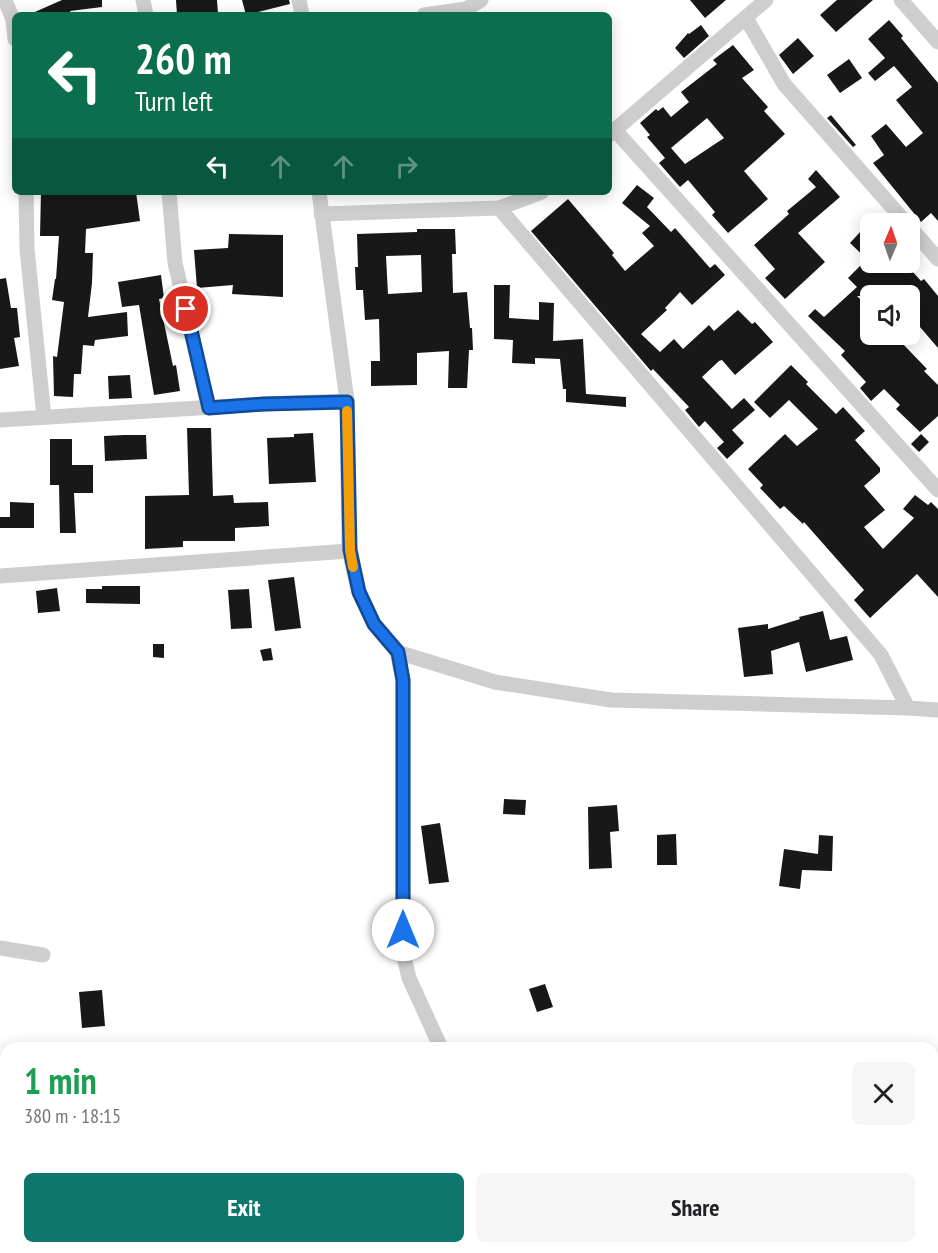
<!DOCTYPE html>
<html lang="en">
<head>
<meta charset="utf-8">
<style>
  body { margin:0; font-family:"PT Sans Narrow",sans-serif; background:#f6f6f6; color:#202124; height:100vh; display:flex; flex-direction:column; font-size:22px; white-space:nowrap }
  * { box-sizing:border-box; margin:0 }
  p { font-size:20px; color:#757577 }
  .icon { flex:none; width:33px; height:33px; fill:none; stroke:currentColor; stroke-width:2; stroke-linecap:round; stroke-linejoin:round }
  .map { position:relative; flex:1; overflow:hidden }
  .panel { position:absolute; left:0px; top:1042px; width:939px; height:212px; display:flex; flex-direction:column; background:#fff; border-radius:18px 18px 0 0; box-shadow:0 3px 15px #0003 }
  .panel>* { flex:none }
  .hud { position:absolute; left:12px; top:12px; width:600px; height:183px; border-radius:9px; box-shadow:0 3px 15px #0003; background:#0b6e4f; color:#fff; overflow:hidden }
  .needle { width:39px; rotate:2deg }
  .buttons { position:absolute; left:860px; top:213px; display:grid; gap:12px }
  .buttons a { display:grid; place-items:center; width:60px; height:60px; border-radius:9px; background:#fff; box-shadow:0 3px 15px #0003; font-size:30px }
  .pin { position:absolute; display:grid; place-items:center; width:51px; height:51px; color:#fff; margin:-26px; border:3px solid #fff; border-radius:50%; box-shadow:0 2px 6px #0007 }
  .me { position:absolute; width:66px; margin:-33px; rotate:0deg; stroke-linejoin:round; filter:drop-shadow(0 0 4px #0008) }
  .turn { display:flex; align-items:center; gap:21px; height:126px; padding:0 24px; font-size:27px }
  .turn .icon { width:78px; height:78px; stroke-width:2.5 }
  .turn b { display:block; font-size:42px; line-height:51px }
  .lanes { display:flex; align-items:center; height:57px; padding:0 24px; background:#0003; justify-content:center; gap:30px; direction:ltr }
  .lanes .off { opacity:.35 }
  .round { display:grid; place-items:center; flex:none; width:63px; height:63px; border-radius:9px; background:#f6f6f6 }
  .summary { display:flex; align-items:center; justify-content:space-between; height:102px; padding:0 24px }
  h1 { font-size:36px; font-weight:700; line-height:45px; color:#1e9e55 }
  .cta { display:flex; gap:12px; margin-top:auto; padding:12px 24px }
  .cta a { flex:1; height:69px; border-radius:9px; background:#0f766e; color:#fff; font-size:24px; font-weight:700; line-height:69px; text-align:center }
  .cta a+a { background:#f6f6f6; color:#202124 }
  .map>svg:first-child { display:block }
</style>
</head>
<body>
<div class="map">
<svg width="938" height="1253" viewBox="0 0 938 1253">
  <rect width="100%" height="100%" fill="#fff"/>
  <!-- building -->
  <g fill="#181818" fill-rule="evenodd">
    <polygon points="62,0 102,0 102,7 70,11 72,15 28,15"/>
    <polygon points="176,0 217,0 218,14 177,15"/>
    <polygon points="242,0 289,0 290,4 246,15"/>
    <polygon points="690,0 726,0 705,18"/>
    <polygon points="837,0 873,0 836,32 820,15"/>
    <polygon points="889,20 903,36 901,38 938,83 938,221 931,213 921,222 873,163 884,155 871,136 886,124 906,147 923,133 896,100 912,87 894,66 875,81 868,73 885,58 868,39"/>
    <polygon points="701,25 709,36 684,58 675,48 688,33 689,34"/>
    <polygon points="798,38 814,56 793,74 779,55"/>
    <path d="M733,45L754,70L742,78L768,107L764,111L785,134L744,171L768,199L728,233L712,215L715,212L688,180L680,187L659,163L665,158L647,137L650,135L640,123L656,109L658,111L663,107L671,117L689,102L681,92L717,64L713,60ZM707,118L724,138L685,164L671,148Z"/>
    <polygon points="849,59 862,78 840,93 827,75"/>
    <polygon points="831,115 856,145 853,147 827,118"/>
    <polygon points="816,170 840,197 798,233 825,262 785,299 765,278 775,269 754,245 789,214 787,211 816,187 808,179"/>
    <polygon points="637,185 654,198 647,207 671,232 675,228 710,268 715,264 725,275 692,305 680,292 665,308 667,310 641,334 660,352 674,339 683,349 709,325 714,331 738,310 752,324 755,322 773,342 735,375 722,360 719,361 702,377 732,409 744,398 755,410 732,430 744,443 727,459 717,448 724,442 705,421 699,427 685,410 689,407 653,369 651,371 531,231 568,199 614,253 612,255 625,271 654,246 642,233 650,226 622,203"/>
    <polygon points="41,192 136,192 140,221 86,229 85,253 93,253 92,283 88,317 127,312 128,336 95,340 94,346 83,345 81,374 74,374 73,397 54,396 53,356 57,357 64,302 52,300 55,279 56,279 59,236 40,236"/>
    <path d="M417,229H455L456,254H452L453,293L467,292L470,328H472L473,350H469L467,388H448L449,351L417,353V385L371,386V361H380L379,319L365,320L363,290H356L355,267H358L357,234L417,232ZM421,255L422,292L388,294L386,256Z"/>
    <polygon points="861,231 870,240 870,262 850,243"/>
    <polygon points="229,234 283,235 283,297 232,294 233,285 197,288 194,250 228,248"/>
    <path d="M864,262H904L921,281L924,279L938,296V348L920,327L901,342L927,369L924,371L938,385V416L920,432L896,409L900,405L884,389L871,401L860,388L866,382L841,355L845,351L808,316L815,309L824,317L857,287L848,278ZM857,296H909V334H870V309Z"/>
    <polygon points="161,275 164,298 159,299 173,366 176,365 180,391 154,395 139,305 122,307 118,282"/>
    <polygon points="6,278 11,308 17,308 20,337 14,338 19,366 0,369 0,279"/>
    <polygon points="494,285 510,285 509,318 539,320 539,302 554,303 553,341 583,339 586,394 626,397 626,407 566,402 566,389 563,389 560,359 535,358 535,364 512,363 513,340 494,339"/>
    <polygon points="791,365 808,382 806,384 836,414 843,407 865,431 855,440 880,468 880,472 864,486 885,510 864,527 883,549 914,518 903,509 915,495 928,505 931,502 938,509 938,597 917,574 870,618 854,600 864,590 804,522 803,524 784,506 780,509 760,488 763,485 748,469 785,434 797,446 818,429 789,400 770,418 754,402"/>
    <polygon points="130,375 132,398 109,399 108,376"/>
    <polygon points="187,428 211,428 213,496 233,495 234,503 268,502 269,526 235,528 235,541 183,541 183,547 145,549 145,496 189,495"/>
    <polygon points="313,433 316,482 269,484 267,438 294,437 294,434"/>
    <polygon points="921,434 929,442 919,452 911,444"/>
    <polygon points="124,435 146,435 147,459 105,461 104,436"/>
    <polygon points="50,439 72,439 72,465 93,465 93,493 74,493 76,533 60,533 59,485 50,485"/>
    <polygon points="10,502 34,503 34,528 0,528 0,517 10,517"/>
    <polygon points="294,577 301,628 275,631 268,580"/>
    <polygon points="102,586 140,586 140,604 86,603 86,589 102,589"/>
    <polygon points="57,588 60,611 38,613 36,591"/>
    <polygon points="249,589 252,628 231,629 228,590"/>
    <polygon points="823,611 830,640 847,636 853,660 806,672 799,642 771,651 773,674 744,677 738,628 768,624 768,629 800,619 799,617"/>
    <polygon points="153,644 164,644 164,658 153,657"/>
    <polygon points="271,648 273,660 263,661 260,650"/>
    <polygon points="504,799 526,800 525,815 503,814"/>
    <polygon points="617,805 619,831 610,832 612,868 589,869 588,807"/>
    <polygon points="440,823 449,882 429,884 421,826"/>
    <polygon points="676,834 677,865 657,865 657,835"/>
    <polygon points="819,835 833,836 832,871 802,870 800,889 779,886 784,849 818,854"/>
    <polygon points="545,984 553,1007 537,1012 529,989"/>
    <polygon points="102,990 105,1026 82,1028 79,992"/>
  </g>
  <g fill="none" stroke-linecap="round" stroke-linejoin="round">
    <!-- street -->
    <g stroke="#cecece" stroke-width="15">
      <polyline points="5,0 13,20 15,39"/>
      <polyline points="143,0 146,15"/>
      <polyline points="299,0 302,15"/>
      <polyline points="901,0 938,42"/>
      <polyline points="424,15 466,9 481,0"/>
      <polyline points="746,18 784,84 907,224"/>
      <polyline points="614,129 938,490"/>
      <polyline points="609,135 766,0"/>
      <polyline points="26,192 27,249 44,417"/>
      <polyline points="169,192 175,263 209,408"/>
      <polyline points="319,192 347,401 349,551 359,592 374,624 397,652 403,680 403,953 409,978 441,1048"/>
      <polyline points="499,208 881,655 908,708 938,710"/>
      <polyline points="321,214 499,208 542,192"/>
      <polyline points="909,226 938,259"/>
      <polyline points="0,420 264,404 347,401"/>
      <polyline points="0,576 349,551"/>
      <polyline points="397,652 495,682 611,700 908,708"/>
      <polyline points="0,948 43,955"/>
      <polyline points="0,1117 6,1132"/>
      <polyline points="0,1212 6,1207"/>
      <polyline points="67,1248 69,1253"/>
      <polyline points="532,1248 533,1253"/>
      <polyline points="190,1253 190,1248"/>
    </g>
  </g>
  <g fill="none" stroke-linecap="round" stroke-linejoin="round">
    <!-- route casing -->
    <g stroke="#114b97" stroke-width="15">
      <polyline id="route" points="186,309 209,408 264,404 347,402 350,550 359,592 374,624 398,652 403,680 403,930"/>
    </g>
    <!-- route -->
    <use href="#route" stroke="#1a73e8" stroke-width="10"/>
    <!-- slow -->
    <polyline stroke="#f59e0b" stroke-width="10" points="347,411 350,550 353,567"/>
  </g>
</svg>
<div class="buttons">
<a><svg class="needle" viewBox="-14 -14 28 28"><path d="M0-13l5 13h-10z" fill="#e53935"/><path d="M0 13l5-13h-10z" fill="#757577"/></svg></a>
<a><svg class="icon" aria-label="sound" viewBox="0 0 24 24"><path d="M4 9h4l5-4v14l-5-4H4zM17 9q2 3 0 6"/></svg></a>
</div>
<div class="pin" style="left:186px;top:309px;background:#d93025"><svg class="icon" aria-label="arrive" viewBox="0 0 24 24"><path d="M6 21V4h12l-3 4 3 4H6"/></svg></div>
<svg class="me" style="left:403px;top:930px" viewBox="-20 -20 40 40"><circle r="19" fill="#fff"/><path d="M0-13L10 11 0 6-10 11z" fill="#1a73e8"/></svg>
<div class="hud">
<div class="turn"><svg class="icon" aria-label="left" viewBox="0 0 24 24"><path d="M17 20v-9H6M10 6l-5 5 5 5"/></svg><div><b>260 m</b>Turn left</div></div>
<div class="lanes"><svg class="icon" aria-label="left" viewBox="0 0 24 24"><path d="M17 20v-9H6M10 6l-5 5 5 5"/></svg><svg class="icon off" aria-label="ahead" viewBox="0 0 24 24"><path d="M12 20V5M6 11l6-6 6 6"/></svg><svg class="icon off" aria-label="ahead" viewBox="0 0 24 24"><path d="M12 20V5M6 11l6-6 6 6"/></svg><svg class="icon off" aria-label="right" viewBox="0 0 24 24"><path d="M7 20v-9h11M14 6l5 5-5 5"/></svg></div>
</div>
<section class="panel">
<div class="summary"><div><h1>1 min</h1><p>380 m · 18:15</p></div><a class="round"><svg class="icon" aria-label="close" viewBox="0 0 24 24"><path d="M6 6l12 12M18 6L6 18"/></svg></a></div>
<div class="cta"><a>Exit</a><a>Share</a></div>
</section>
</div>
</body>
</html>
